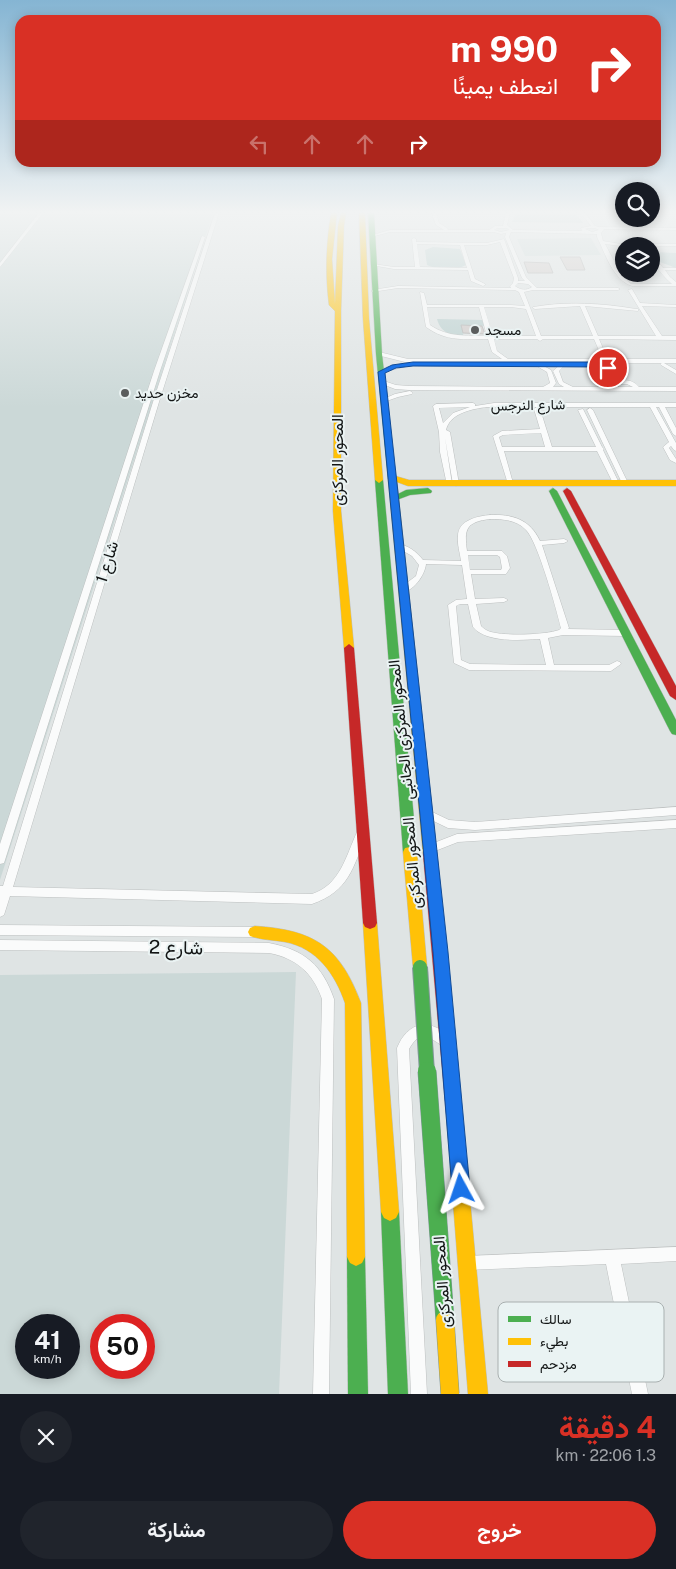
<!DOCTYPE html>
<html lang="ar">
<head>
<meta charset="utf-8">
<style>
  body { margin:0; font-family:"Public Sans",Vazirmatn,sans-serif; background:#20242c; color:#f1f3f6; direction:rtl; height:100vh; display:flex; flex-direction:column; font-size:19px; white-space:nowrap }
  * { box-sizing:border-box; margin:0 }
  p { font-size:16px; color:#9ea1a6 }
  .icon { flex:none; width:28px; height:28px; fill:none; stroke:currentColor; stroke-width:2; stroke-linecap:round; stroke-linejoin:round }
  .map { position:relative; height:1394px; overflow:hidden; direction:ltr }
  .details { display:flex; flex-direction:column; background:#171b24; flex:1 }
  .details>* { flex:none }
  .top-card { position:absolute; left:15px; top:15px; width:646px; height:152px; border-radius:15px; box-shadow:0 2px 12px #0003; direction:rtl; background:#d93025; color:#fff; overflow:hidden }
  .tools { position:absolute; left:615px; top:182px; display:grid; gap:10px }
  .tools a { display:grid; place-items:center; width:45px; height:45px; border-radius:50%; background:#171b24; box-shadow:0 2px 12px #0003; font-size:25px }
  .speed { position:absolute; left:15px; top:1314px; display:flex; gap:10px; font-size:25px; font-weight:700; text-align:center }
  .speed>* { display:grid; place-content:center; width:65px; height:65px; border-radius:50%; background:#171b24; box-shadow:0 2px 12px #0003; line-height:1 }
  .speed small { font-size:12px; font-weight:400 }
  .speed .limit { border:8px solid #d22; background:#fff; color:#111 }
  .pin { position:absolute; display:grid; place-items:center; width:42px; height:42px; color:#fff; margin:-21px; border:2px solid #fff; border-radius:50%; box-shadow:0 1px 5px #0007 }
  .me { position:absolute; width:55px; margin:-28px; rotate:355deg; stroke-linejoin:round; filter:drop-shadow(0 0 4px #0008) }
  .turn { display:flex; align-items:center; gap:18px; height:105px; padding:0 20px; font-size:22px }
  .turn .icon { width:65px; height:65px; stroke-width:2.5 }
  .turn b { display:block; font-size:35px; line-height:42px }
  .lanes { display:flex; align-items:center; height:48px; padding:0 20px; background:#0003; justify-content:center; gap:25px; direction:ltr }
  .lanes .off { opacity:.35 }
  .round { display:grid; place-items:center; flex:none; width:52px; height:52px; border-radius:26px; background:#20242c }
  .headline { display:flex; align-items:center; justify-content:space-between; height:85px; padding:0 20px }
  h1 { font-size:30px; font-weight:700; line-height:38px; color:#d93025 }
  .button { display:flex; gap:10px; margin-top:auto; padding:10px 20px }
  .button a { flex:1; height:58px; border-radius:30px; background:#d93025; color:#fff; font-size:20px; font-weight:700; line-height:58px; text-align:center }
  .button a+a { background:#20242c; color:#f1f3f6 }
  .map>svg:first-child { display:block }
</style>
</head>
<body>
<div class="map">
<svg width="676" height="1394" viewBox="0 0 676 1394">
  <rect width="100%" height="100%" fill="#dfe4e4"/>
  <!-- built -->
  <g fill="#cbd8d7" fill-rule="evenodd">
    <polygon points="0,213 213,213 0,880"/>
    <polygon points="591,238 601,255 525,256 517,239"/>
    <path d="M296,972L279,1394H0V975ZM26,1325H69V1368H26ZM101,1325H144V1368H101Z"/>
  </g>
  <!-- green -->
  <g fill="#b8cecd">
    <polygon points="516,213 575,213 583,223 512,222"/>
    <path d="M433,247L460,249L466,265C456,271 438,270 427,265L425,250Z"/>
    <polygon points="654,252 676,253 676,268 660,262"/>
    <path d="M437,319L484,320L486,326L461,325L464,338C450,335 441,333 437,319Z"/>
  </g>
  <!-- building -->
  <g fill="#cfc9c7" stroke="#afb0af">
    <polygon points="560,257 580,257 585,270 567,270"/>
    <polygon points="524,262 549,263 553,273 528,273"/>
    <polygon points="461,325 482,326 485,334 463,333"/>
  </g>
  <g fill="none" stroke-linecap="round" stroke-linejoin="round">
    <!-- street casing -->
    <g stroke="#bdc0c0" stroke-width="1">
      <g id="street">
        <polygon points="39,213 43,213 0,267 0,263"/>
        <path d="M215,213H219L159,402L13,887L312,894C340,885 346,856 357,832L361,831L365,832L366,835C353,868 349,891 312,904L10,896L4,915L0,917V886H3L153,402Z"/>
        <path d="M432,213H436L439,223L447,228L448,230H489L495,226H503L506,213H510L507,225L513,230L582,231L581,228L591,226L581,213H585L595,226L599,227L676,228V230L604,229L601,233L603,241L621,244H676V246H621L605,244L622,276L631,284H672C664,277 651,263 651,252L663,268H676V270H665L670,277L676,282V286H632C613,280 605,253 597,237V234L511,232L509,237L526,277L537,288H618L620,289L618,290H533L524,292L541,336H593L580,306L535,309L533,308V307C567,301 602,303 636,309H638V311L585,306L598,336H656L628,290L632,289L640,303L676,305V307L642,306L662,336H676V340L599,339L605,353L615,359H676V363H664L676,370V374L661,365L660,364L662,363H621L625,368L616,372L606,369L603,364L605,363H564L566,364L559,371L563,382L573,387H613V383C623,379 632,379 639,387H676V391L409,390L395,389L382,384V382L384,381L396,385L409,386L543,387L550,383L547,372L535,365L534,364L536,363H411L413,364L412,365L379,373V371L387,367L409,363L377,355L376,354L379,352L408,359H502L492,352L488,339C464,339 447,342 426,327L420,292L424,293L427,305H511L525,306L519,292L515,290L398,288L372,292V290L398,286L511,288L510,286L513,283L514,278L500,242L487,245H464L475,279L485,284V285L483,286L471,281L468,270L394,269L371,265L373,264L394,267H415L412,239L414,238L416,239V242L487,243L504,239L518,278V281H525L522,278L505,237L506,233L501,234L494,232H390L371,237L369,236L390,230H444L436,225ZM497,228H507L509,230L501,232L494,230ZM587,228H595L599,230L592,232L585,229ZM417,244L460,245L467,268L420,267ZM518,283L528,284L532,287C526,291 520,290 515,286ZM427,307H479L487,336C466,335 449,338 430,325ZM484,307H511L526,309L536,336H493ZM494,339H537L540,341L543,339H594L601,355L608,359H508L497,351ZM538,363H562L553,371L559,384L564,387H553L556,383L551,370ZM607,363H619L617,364L619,367C612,369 611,366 607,363ZM620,384H627L633,387H618V385Z"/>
        <polygon points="202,236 205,237 160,371 5,860 4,863 0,864 0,844 154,371"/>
        <polygon points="410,391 413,393 412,394 398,397 384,402 381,400 395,394"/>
        <path d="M473,403L475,404V406L494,403H676V407H665L676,428V436L673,434L659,407H656L676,443V451L674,450L671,446L669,448L676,459V463L670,460L663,447L669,442L650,407H487C472,409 450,413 446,430L450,432L459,484L456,486L453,484L445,438L452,484L451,485H447L440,452L439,432L433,406L436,404ZM470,407L453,413L443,423L439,408Z"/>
        <path d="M537,407L540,409L552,447H596L578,410L583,409L602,447L604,449L603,450L619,483L618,484L616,485L613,483L597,451H504L513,483L510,485L508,484L493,436L502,431L540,429L534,409ZM541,433L545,447H502L499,437L503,435Z"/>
        <polygon points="590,408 593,410 628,483 627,484 625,485 622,483 587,410"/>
        <path d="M490,515C512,514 530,519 540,541L564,539L568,541L564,543L542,545L569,628L568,629L625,630L629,633L625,636L563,635L548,638L554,665H609L617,661L620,662L621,664L611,671L469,670L454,663L448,605L456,600L467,599L462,565L426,564C425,575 413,593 400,592L399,590L400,588L416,576L419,565L412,556L395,546L396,544C407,544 417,552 423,560L461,561C460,553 457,544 458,536C458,520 478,516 490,515ZM490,519C503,519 517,520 526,530C538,542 556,608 561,628L559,630C545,635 505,636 491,632C487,631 484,629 481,626L476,604L504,602L508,600L504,598L475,599L471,574H506L510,568L507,556L502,551H467C464,529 466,522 490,519ZM468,555H497L500,557L502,568L501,570H470ZM460,604H468L473,627C486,643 521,640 540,639L546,665L470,664L461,660L456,606Z"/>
        <polygon points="676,807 676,815 475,830 448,828 423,816 421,813 423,810 426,809 449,820 475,822"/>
        <polygon points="676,820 676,828 458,842 430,853 426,852 425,849 426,846 457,834"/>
        <polygon points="0,925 255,927 259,929 261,932 259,935 255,937 0,935"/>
        <path d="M0,940L269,943C305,950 322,965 334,999L329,1394H313L322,999C313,973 296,958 269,953L0,950Z"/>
        <path d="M423,1024C433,1025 450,1032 454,1042L452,1046L448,1048C430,1041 423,1025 409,1049L427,1394H411L397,1048C402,1036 409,1027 423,1024Z"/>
        <polygon points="676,1247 676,1261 621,1264 648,1394 632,1394 606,1264 467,1270 462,1268 460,1263 462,1258 467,1256"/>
      </g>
    </g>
    <!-- fast casing -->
    <g stroke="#bdc0c0" stroke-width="1">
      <g id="fast">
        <polygon points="368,213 374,213 382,354 396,479 392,482 388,479 376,354"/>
        <polygon points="379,477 383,480 417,852 415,856 410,857 405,856 403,852 375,480"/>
        <polygon points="428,488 432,491 431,493 410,495 394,501 390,498 406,490"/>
        <polygon points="553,488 557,491 676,720 676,735 672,734 670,731 549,491"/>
        <polygon points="390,1203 396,1206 399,1212 408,1394 388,1394 381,1212 384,1206"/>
        <polygon points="356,1248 362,1251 365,1257 368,1394 348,1394 347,1257 350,1251"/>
      </g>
    </g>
    <!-- slow casing -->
    <g stroke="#bdc0c0" stroke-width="1">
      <g id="slow">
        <path d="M331,213H337L332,259L335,304L338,226L341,213H346L344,226L341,310V511L354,648L349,652L344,648L333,511L335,311L329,305C325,274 326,244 331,213Z"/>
        <polygon points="359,213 365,213 369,319 383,480 379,483 375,480 363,319"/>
        <polygon points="392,475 409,480 676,480 676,486 408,486 397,482 437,854 435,858 430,860 425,858 423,854 388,479"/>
        <polygon points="410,847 415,848 417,852 427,967 425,972 420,974 415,972 413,967 403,852 405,848"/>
        <polygon points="370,917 375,919 377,923 399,1212 396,1218 390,1221 384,1218 381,1212 363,923 365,919"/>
        <path d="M255,926C315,930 340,947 361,1003L365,1257L362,1263L356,1266L350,1263L347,1257L345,1003C335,974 317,948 285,942C274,940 261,940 250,936L248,932L250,928Z"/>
        <polygon points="454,1105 460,1107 462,1113 488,1394 468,1394 446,1113 448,1107"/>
      </g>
    </g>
    <!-- jam casing -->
    <g stroke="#bdc0c0" stroke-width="1">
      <g id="jam">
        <polygon points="567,488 571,491 676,686 676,700 670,696 563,491"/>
        <polygon points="349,644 354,648 377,923 375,927 370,929 365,927 363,923 344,648"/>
        <polygon points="430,848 435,850 437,854 462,1113 460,1119 454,1121 448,1119 446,1113 423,854 425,850"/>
      </g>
    </g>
    <!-- street -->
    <use href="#street" fill="#fafbfb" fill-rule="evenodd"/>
    <!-- fast -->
    <use href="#fast" fill="#4caf50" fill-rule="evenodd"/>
    <!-- slow -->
    <use href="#slow" fill="#ffc107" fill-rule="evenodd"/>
    <!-- jam -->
    <use href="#jam" fill="#c62828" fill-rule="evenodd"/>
    <!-- fast-bridge-far1 casing -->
    <g stroke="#809897" stroke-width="16" stroke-linecap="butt">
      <polyline id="fast-bridge-far1" points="420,967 427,1072"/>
    </g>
    <!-- fast-bridge casing -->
    <g stroke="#809897" stroke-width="19" stroke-linecap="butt">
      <polyline id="fast-bridge" points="427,1071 445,1320"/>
    </g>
    <!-- slow-bridge casing -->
    <g stroke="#809897" stroke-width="19" stroke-linecap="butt">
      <polyline id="slow-bridge" points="445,1320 450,1394"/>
    </g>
    <!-- fast-bridge-far1 -->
    <use href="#fast-bridge-far1" stroke="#4caf50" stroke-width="14"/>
    <!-- fast-bridge -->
    <use href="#fast-bridge" stroke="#4caf50" stroke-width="18"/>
    <!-- slow-bridge -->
    <use href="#slow-bridge" stroke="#ffc107" stroke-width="18"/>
  </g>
  <!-- sky -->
  <linearGradient id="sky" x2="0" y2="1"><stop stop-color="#85b5d3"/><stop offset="0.52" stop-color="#f1f3f3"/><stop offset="1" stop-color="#f1f3f3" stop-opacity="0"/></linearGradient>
  <rect width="676" height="408" fill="url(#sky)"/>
  <!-- route -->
  <polygon fill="#1a73e8" stroke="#114b97" points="413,362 606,362 612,368 608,370 604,367 413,366 396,368 385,373 448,952 470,1189 467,1196 461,1198 455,1196 452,1189 433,952 378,372 392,365"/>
  <!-- markers -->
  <g fill="#5a5d5d" stroke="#eaf3f3" stroke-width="2">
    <circle cx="475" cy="330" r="5"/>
    <circle cx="125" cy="393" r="5"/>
  </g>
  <g text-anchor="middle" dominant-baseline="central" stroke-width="4" stroke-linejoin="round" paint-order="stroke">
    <!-- far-poi labels -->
    <g font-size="14" fill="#121515" stroke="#eaf3f3" text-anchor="start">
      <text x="485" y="330">مسجد</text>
      <text x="135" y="393">مخزن حديد</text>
    </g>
    <!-- far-street labels -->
    <g font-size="14" fill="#121515" stroke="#eaf3f3">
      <text transform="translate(528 405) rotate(-1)">شارع النرجس</text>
    </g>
    <!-- street labels -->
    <g font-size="16" fill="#121515" stroke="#eaf3f3">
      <text transform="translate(337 460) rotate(-90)">المحور المركزى</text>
      <text transform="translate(107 562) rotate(-73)">شارع 1</text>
      <text transform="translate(401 730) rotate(-96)">المحور المركزى الجانبى</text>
      <text transform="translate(412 863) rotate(-95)">المحور المركزى</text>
      <text transform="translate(442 1282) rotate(-94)">المحور المركزى</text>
    </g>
    <!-- near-street labels -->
    <g font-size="19" fill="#121515" stroke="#eaf3f3">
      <text transform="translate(176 947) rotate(1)">شارع 2</text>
    </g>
  </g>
  <!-- legend -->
  <rect x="498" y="1302" width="166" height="80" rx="8" fill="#eaf3f3" stroke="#a9b0b0" stroke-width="1"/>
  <rect x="508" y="1316" width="23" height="6" fill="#4caf50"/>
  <rect x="508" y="1338" width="23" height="7" fill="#ffc107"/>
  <rect x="508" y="1361" width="23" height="6" fill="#c62828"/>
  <g font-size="14" fill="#121515">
    <text x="540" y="1324">سالك</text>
    <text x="540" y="1346">بطيء</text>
    <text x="540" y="1369">مزدحم</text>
  </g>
</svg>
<div class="tools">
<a><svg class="icon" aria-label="search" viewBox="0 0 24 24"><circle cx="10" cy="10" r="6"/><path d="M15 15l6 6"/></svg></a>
<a><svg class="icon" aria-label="layers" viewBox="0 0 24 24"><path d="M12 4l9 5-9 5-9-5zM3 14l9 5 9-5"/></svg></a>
</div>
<div class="speed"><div>41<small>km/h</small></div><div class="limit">50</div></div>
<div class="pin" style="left:608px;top:368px;background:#d93025"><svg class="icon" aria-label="arrive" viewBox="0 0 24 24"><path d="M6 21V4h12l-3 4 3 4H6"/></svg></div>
<svg class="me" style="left:461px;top:1189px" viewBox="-20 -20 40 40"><path d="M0-17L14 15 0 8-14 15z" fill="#1a73e8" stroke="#fff" stroke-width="4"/></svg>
<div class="top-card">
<div class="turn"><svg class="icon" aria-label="right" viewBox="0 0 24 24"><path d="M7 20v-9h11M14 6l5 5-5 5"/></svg><div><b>990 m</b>انعطف يمينًا</div></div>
<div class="lanes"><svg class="icon off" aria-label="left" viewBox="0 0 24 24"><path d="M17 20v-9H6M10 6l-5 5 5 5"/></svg><svg class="icon off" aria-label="ahead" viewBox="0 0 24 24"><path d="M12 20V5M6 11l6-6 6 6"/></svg><svg class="icon off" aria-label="ahead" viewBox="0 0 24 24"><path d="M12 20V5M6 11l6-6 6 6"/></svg><svg class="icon" aria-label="right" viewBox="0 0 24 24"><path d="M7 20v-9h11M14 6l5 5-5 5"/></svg></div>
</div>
</div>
<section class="details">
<div class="headline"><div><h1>4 دقيقة</h1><p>1.3 km · 22:06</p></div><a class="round"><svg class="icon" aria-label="close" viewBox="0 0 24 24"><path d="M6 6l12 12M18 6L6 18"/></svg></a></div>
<div class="button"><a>خروج</a><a>مشاركة</a></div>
</section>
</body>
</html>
